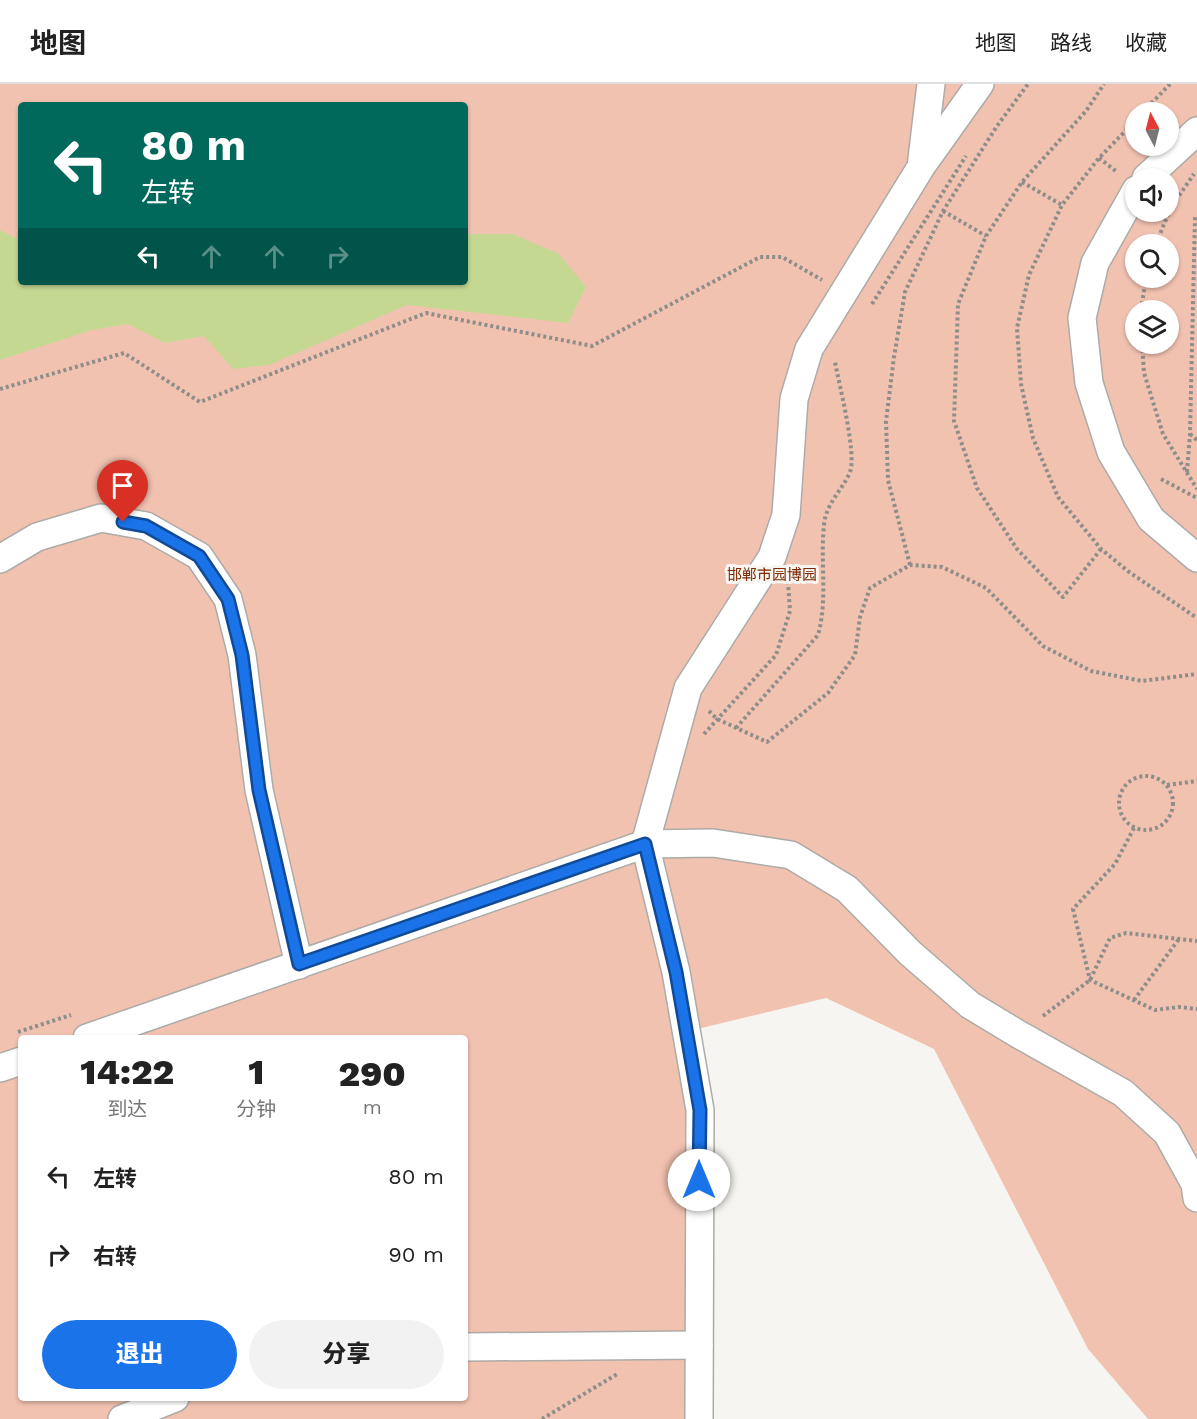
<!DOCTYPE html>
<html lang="zh">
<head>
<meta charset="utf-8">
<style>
  body { margin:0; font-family:"Work Sans","Noto Sans SC",sans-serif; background:#f2f2f2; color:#222; height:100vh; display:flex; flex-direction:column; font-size:22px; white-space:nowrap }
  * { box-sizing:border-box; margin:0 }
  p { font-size:20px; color:#767676 }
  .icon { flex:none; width:33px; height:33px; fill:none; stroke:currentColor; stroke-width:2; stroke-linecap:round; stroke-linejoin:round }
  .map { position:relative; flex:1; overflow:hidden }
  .drawer { position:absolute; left:18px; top:951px; width:450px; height:366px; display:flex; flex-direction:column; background:#fff; border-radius:6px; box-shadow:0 2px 4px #0004 }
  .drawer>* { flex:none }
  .top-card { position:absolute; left:18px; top:18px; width:450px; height:183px; border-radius:6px; box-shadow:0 2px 4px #0004; background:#00695c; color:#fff; overflow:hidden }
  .needle { width:39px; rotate:353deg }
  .buttons { position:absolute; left:1125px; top:18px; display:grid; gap:12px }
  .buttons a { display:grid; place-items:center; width:54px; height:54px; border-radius:50%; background:#fff; box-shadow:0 2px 4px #0004; font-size:30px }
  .pin { position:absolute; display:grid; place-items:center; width:51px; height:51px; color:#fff; margin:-62px -26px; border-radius:50% 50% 50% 0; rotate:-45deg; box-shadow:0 0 6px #0007 }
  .pin .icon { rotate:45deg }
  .me { position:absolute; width:66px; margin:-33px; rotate:0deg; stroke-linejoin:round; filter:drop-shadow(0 0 4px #0008) }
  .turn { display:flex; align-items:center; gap:21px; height:126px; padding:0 24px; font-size:27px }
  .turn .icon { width:78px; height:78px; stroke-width:2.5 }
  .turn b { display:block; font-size:42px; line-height:51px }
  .lanes { display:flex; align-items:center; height:57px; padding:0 24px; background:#0003; justify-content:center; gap:30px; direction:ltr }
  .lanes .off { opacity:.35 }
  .eta { display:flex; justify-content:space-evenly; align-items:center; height:102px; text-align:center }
  .eta b { font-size:36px; font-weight:800; line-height:42px }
  .primary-button { display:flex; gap:12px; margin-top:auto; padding:12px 24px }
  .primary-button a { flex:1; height:69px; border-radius:36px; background:#1a73e8; color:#fff; font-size:24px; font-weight:800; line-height:69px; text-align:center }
  .primary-button a+a { background:#f2f2f2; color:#222 }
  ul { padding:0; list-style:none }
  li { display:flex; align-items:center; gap:18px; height:78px; padding:0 24px }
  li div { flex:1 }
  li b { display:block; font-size:22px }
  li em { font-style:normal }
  header { display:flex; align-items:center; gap:36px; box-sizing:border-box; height:84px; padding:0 30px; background:#fff; border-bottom:2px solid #e0e0e0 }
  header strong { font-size:28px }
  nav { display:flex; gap:33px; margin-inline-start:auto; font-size:21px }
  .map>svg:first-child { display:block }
</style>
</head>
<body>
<header>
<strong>地图</strong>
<nav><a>地图</a><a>路线</a><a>收藏</a></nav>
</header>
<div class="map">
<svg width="1197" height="1335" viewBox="0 0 1197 1335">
  <rect width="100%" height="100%" fill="#f7f5f1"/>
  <!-- green -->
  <path fill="#f2c2b1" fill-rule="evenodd" d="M0,0H1197V1335H1148L1088,1265L934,965L826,914L689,947L690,1335H0ZM21,21H465V198H21ZM1136,28H1168V62H1136ZM1136,94H1168V128H1136ZM1136,160H1168V194H1136ZM1136,226H1168V260H1136ZM21,954H465V1314H21Z"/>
  <!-- water -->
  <polygon fill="#c5d892" points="0,146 21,157 21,198 465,198 465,150 513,150 559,170 586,203 568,239 407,221 269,281 233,285 204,252 165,259 128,240 92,246 0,276"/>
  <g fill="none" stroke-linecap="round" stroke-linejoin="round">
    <!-- minor casing -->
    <g stroke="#adaba7" stroke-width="30">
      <g id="minor">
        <polyline points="923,80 980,0"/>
        <polyline points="1146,94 1197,47"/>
        <polyline points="1136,106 1095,179 1082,234 1089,299 1111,368 1151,435 1197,474"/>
        <polyline points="0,475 37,453 101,434 146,442 199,472 228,515 242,571 259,706 299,881"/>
        <polyline points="87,954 645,760 713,759 791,771 847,805 910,869 970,921 1018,950 1123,1009 1167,1049 1195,1100 1197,1114"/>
        <polyline points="0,984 21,977"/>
        <polyline points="465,1263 699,1261"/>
        <polyline points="122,1335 175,1314"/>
        <polyline points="699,1335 700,1026 676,888 645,760 688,604 772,473 786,431 794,315 809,265 921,83 931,0"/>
      </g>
    </g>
    <!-- path -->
    <g stroke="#8f8d8a" stroke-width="4" stroke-dasharray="3 3" stroke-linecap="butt">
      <polyline points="1143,28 1170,0"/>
      <polyline points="1136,36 1099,74 1062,121 1029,191 1017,244 1021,300 1033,354 1058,413 1101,465 1129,488 1197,534"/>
      <polyline points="1099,74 1117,88"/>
      <polyline points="1022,98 1062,121"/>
      <polyline points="943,127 986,152"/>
      <polyline points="1156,160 1171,123 1194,90"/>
      <polyline points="872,220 966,72"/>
      <polyline points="1141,226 1146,194"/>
      <polyline points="1142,260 1144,289 1163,350 1197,405"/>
      <polyline points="0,305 124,269 200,318 426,229 592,262 760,173 782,173 822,196"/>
      <polyline points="1190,350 1197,356"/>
      <polyline points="1187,388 1190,350 1195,133 1197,131"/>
      <polyline points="1161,395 1197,414"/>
      <polyline points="1101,465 1063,513 1017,465 977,404 954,337 958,220 986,152 1022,98 1086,27 1104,0"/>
      <polyline points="910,481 888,396 886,337 894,273 905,208 943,127 997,42 1028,0"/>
      <polyline points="709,627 717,635 767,658 828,609 855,571 860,533 870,504 910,481 942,483 986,504 1043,562 1091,587 1142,597 1197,590"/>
      <path d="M736,644L818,551C828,515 820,478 824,441C826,419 842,407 850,388C857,370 839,300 835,278"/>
      <polyline points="704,650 776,571 790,527 788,498"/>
      <circle cx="1146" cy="719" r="27"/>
      <polyline points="1167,701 1197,697"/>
      <polyline points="1134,744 1115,780 1073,825 1090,896 1155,926 1179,923 1197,925"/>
      <polyline points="1134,916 1179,855"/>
      <polyline points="1043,932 1090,896 1110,854 1126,849 1197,857"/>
      <polyline points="18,948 71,931"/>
      <polyline points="542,1335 619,1289"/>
    </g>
    <!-- minor -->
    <use href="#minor" stroke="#fff" stroke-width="27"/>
  </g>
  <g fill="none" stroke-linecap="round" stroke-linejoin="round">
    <!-- route casing -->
    <g stroke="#114b97" stroke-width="15">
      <polyline id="route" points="123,438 146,442 199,472 228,515 242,571 259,706 299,880 645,760 676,888 700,1026 699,1096"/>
    </g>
    <!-- route -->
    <use href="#route" stroke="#1a73e8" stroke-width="10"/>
  </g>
  <g text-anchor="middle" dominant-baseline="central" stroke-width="6" stroke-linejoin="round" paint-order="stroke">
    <!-- park labels -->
    <g font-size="15" fill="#7c2800" stroke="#f7f5f1">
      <text x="772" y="491">邯郸市园博园</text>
    </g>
  </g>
</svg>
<div class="buttons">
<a><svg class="needle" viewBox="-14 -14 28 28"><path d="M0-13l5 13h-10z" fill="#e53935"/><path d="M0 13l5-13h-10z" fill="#767676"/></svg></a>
<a><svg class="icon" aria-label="sound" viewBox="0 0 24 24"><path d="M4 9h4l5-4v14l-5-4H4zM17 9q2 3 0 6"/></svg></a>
<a><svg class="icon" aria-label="search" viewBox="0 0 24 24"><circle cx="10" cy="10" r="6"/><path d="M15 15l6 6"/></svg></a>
<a><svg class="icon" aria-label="layers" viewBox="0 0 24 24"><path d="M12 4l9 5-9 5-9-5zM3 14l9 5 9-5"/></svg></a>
</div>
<div class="pin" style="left:123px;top:438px;background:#d93025"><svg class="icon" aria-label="arrive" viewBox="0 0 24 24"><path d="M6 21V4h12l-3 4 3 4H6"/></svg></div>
<svg class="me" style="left:699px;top:1096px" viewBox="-20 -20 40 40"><circle r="19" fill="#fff"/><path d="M0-13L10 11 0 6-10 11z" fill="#1a73e8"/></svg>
<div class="top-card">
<div class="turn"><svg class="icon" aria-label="left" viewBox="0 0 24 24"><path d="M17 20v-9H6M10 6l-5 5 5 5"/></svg><div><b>80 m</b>左转</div></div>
<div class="lanes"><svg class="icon" aria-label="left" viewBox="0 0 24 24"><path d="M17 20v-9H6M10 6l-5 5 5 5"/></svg><svg class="icon off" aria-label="ahead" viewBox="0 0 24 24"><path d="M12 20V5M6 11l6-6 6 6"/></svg><svg class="icon off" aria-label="ahead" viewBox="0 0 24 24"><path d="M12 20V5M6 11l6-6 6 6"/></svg><svg class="icon off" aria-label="right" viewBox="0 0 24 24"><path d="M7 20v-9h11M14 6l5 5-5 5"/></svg></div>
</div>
<section class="drawer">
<div class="eta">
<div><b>14:22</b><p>到达</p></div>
<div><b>1</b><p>分钟</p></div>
<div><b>290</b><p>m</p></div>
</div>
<ul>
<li><svg class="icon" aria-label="left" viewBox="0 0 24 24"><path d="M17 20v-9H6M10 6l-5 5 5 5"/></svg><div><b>左转</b></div><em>80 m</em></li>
<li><svg class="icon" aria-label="right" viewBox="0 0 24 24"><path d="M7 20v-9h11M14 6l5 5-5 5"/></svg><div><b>右转</b></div><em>90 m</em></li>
</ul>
<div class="primary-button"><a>退出</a><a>分享</a></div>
</section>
</div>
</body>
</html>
